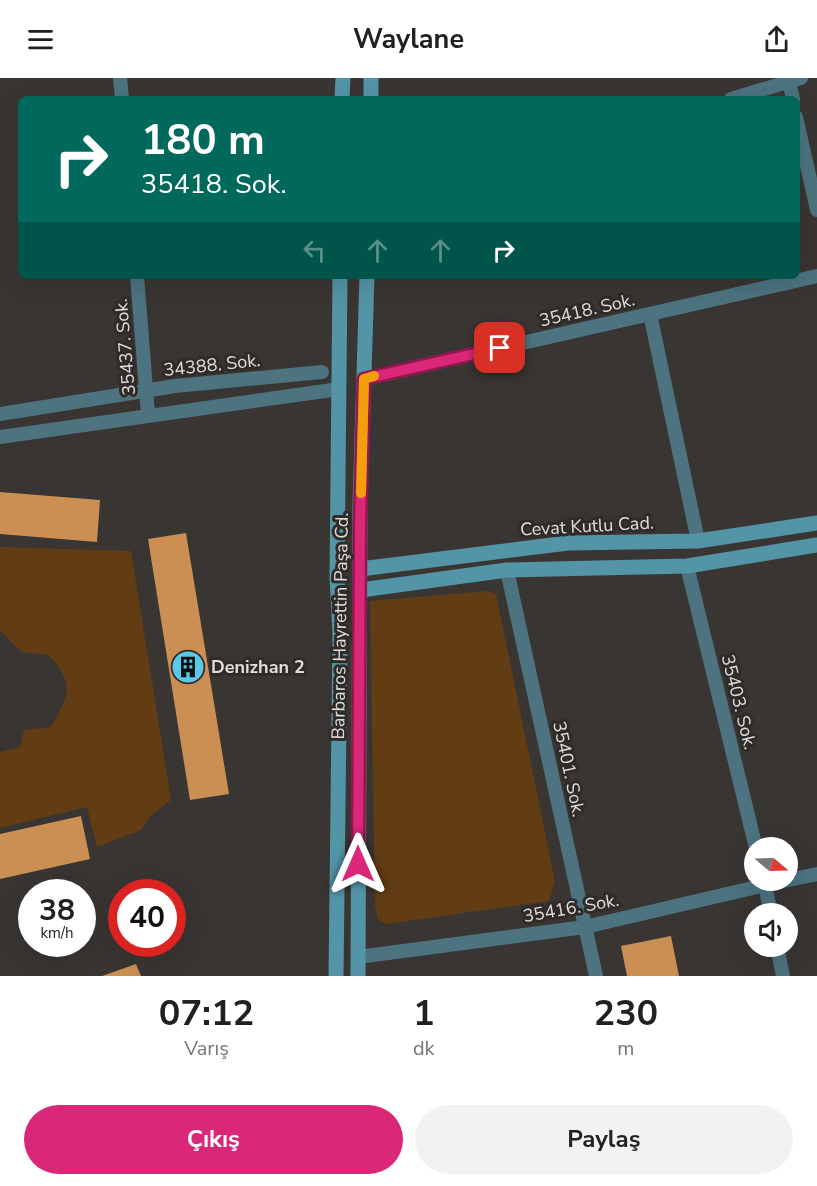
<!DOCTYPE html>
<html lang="tr">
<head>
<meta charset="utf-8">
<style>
  body { margin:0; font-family:"Nunito Sans",sans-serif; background:#f2f2f2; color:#202124; height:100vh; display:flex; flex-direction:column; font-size:22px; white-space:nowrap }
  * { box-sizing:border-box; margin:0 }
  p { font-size:20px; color:#757577 }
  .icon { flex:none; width:33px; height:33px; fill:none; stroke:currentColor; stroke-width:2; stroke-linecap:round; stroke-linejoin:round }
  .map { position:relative; height:898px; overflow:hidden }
  .drawer { display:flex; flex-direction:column; background:#fff; flex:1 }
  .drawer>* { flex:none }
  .guide { position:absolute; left:18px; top:18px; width:782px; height:183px; border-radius:9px; box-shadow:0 6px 24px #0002; background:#00695c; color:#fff; overflow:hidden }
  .needle { width:39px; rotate:109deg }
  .buttons { position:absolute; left:744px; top:759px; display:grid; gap:12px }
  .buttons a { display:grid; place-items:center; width:54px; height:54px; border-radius:50%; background:#fff; box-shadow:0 6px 24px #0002; font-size:30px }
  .speed { position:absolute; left:18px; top:801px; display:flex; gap:12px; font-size:30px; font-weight:700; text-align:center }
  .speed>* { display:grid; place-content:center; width:78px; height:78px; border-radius:50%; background:#fff; box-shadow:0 6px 24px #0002; line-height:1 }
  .speed small { font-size:15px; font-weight:400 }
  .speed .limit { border:9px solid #d22; background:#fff; color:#111 }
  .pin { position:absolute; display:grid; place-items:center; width:51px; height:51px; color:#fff; margin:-26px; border-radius:12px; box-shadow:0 3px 9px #0006 }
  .me { position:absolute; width:66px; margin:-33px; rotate:0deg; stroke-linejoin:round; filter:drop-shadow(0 0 4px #0008) }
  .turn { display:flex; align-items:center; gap:21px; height:126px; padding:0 24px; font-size:27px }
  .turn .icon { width:78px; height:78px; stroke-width:2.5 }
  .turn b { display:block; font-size:42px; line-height:51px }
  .lanes { display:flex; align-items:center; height:57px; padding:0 24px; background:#0003; justify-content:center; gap:30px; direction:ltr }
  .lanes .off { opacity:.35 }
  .eta { display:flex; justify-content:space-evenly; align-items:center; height:102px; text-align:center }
  .eta b { font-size:36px; font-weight:700; line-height:42px }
  .action { display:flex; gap:12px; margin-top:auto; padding:12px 24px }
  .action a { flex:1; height:69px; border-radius:36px; background:#db2777; color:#fff; font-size:24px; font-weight:700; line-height:69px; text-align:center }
  .action a+a { background:#f2f2f2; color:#202124 }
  header { display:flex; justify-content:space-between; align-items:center; height:78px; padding:0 24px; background:#fff; font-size:27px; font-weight:700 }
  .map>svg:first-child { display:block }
</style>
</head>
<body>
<header><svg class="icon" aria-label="menu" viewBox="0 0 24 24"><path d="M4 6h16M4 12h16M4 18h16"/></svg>Waylane<svg class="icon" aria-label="share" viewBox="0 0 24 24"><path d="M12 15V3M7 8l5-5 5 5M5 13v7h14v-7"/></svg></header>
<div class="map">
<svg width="817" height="898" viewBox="0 0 817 898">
  <rect width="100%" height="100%" fill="#393532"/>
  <!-- green -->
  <g fill="#623d14">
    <path d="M0,469L131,473L171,722L150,738L141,752L97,769L87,729L0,750V674L20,669L24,652L51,649C70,615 75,608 49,577L21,574L0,552Z"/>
    <polygon points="488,513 496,516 555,803 549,823 385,846 378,841 375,829 370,523"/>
  </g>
  <!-- building -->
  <g fill="#cb8f53">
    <polygon points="0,414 100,422 97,464 0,456"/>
    <polygon points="186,455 229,716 190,722 148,461"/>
    <polygon points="81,738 90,781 0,801 0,756"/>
    <polygon points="671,858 679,898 627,898 621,868"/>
    <polygon points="136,886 141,898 102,898"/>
  </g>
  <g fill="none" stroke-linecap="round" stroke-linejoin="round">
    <!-- street -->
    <g stroke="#4c737f" stroke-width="14">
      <polyline points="120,0 122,21"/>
      <polyline points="788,0 793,21"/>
      <polyline points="731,21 801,0"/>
      <polyline points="796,39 817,132"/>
      <polyline points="137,198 148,336"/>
      <polyline points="650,236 698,463"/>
      <polyline points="364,301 817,198"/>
      <polyline points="0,336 175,308 322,294"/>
      <polyline points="0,359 339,311"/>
      <polyline points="687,488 756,770"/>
      <polyline points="507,492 596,898"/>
      <polyline points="764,802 771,836"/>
      <polyline points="788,802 817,796"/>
      <polyline points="777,868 783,898"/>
      <polyline points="358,879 585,849 787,802"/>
    </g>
    <!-- secondary -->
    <g stroke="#5494a7" stroke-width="15">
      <polyline points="342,21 343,0"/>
      <polyline points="371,21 371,0"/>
      <polyline points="360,491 568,465 698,463 817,445"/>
      <polyline points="361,512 507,492 687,488 817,467"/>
      <polyline points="336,898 340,555 337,499 340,198"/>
      <polyline points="358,898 360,427 367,198"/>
    </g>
  </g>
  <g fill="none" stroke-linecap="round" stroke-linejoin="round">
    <!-- route casing -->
    <g stroke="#8e194d" stroke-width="15">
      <polyline id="route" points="358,786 360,448 364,301 500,270"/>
    </g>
    <!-- route -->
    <use href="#route" stroke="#db2777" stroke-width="10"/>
    <!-- slow -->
    <polyline stroke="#f59e0b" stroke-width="10" points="361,415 364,301 374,298"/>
  </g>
  <!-- icons -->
  <defs>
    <g id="building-disc" transform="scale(1.725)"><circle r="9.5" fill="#5bc8e6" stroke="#2f2b28"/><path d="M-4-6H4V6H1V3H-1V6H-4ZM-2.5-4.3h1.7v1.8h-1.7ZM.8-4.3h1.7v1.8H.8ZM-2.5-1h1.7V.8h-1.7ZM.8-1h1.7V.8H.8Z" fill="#111"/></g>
  </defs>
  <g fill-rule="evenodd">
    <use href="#building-disc" x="188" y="589"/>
  </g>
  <g text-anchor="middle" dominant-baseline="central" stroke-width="6" stroke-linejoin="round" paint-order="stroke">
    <!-- street labels -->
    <g font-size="18" fill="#e0dedc" stroke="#2f2b28">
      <text transform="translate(587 232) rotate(-13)">35418. Sok.</text>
      <text transform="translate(125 269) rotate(-95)">35437. Sok.</text>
      <text transform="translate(212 287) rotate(-6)">34388. Sok.</text>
      <text transform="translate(587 448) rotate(-3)">Cevat Kutlu Cad.</text>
      <text transform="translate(340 548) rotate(-89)">Barbaros Hayrettin Paşa Cd.</text>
      <text transform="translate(739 624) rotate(76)">35403. Sok.</text>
      <text transform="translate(569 691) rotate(78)">35401. Sok.</text>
      <text transform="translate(571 830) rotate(-10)">35416. Sok.</text>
    </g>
    <!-- poi labels -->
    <g font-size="18" font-weight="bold" fill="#e0dedc" stroke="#2f2b28" text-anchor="start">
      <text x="211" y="589">Denizhan 2</text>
    </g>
  </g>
</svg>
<div class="buttons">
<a><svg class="needle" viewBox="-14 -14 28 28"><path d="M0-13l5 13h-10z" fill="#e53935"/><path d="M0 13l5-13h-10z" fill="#757577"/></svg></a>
<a><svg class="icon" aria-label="sound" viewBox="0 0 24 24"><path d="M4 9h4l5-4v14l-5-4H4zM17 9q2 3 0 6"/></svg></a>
</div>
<div class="speed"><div>38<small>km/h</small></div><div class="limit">40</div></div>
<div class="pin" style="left:500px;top:270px;background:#d93025"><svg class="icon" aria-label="arrive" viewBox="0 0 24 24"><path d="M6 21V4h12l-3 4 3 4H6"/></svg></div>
<svg class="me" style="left:358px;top:786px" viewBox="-20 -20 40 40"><path d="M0-17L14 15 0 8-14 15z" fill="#db2777" stroke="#fff" stroke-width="4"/></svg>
<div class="guide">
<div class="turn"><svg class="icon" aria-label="right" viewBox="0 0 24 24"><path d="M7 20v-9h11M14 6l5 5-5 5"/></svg><div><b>180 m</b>35418. Sok.</div></div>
<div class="lanes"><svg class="icon off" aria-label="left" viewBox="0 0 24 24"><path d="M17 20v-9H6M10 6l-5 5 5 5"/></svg><svg class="icon off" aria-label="ahead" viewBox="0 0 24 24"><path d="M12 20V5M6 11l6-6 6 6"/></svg><svg class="icon off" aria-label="ahead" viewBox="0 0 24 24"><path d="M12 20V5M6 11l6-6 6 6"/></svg><svg class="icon" aria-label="right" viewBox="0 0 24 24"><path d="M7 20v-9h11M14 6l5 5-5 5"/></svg></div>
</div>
</div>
<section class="drawer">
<div class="eta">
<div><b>07:12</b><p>Varış</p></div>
<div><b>1</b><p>dk</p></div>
<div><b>230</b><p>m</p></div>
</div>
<div class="action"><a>Çıkış</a><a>Paylaş</a></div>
</section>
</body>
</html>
